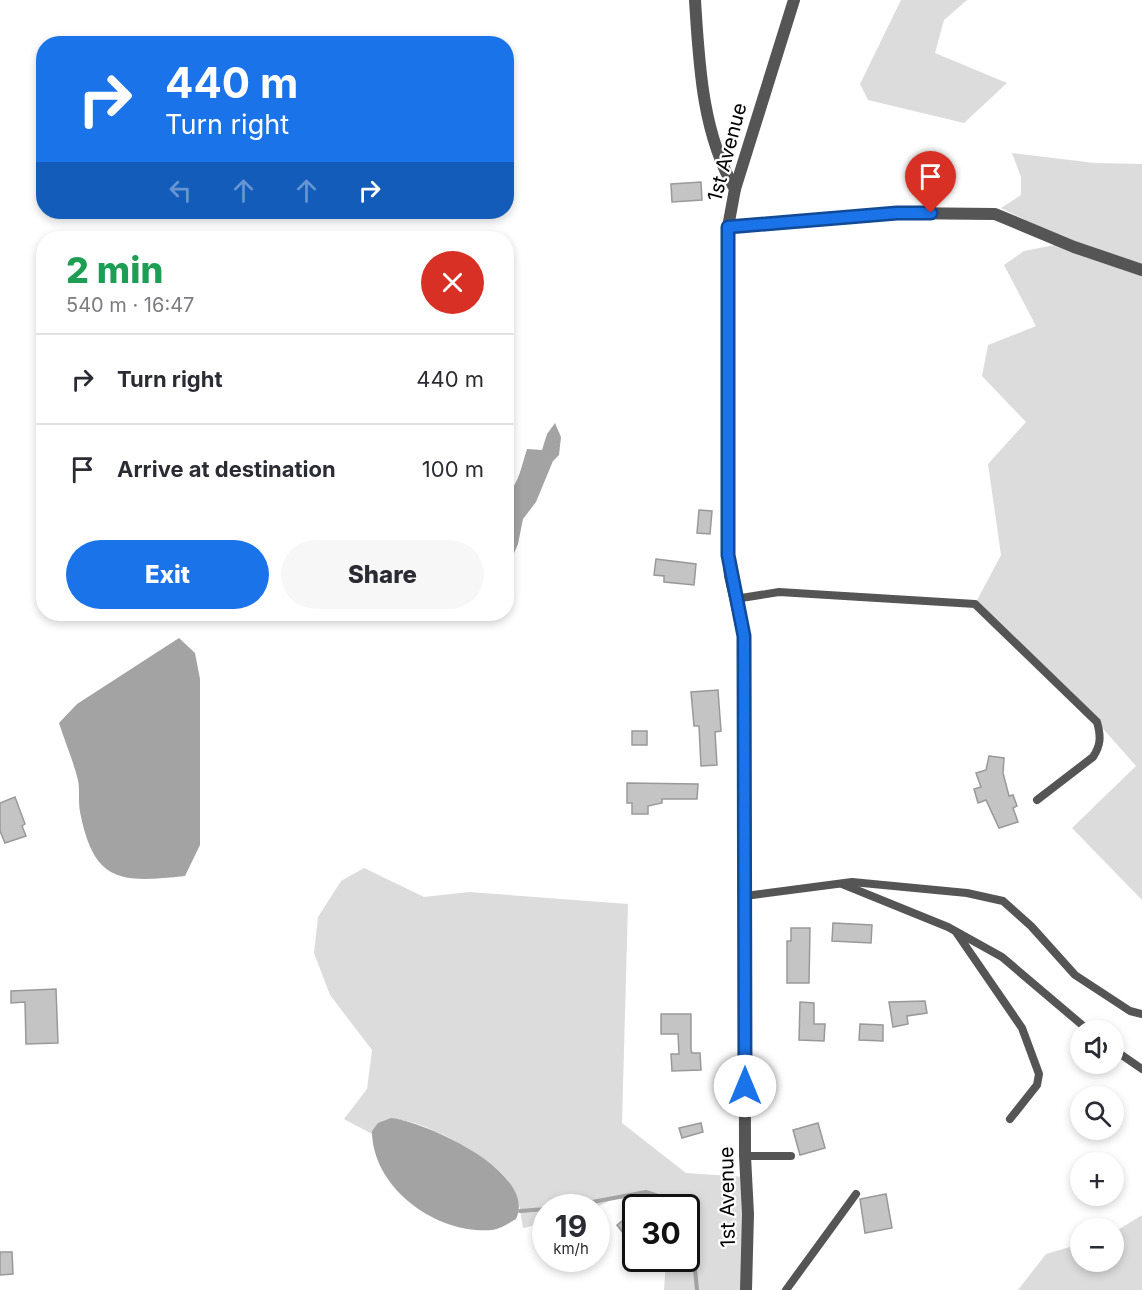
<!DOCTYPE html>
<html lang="en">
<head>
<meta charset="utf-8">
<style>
  body { margin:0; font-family:Inter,sans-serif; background:#f7f7f7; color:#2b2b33; height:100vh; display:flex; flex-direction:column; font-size:22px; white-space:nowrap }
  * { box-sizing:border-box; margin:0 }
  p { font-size:20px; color:#7c7c81 }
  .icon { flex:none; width:33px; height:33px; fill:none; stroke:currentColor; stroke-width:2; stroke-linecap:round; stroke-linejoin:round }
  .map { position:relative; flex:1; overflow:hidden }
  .details { position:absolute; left:36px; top:231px; width:478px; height:390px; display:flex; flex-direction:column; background:#fff; border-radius:24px; box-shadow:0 3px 9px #0003 }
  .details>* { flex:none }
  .hud { position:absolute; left:36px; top:36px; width:478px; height:183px; border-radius:24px; box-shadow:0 3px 9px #0003; background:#1a73e8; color:#fff; overflow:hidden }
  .fabs { position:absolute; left:1070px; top:1020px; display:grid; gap:12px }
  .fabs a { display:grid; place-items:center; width:54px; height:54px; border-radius:50%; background:#fff; box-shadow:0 3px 9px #0003; font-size:30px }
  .speed { position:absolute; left:532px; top:1194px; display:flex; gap:12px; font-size:30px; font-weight:700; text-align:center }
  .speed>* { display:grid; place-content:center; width:78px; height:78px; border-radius:50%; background:#fff; box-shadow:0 3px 9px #0003; line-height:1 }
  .speed small { font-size:15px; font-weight:400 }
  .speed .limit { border:3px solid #111; border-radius:9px; background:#fff; color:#111 }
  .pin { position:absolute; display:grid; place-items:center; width:51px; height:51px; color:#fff; margin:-62px -26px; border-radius:50% 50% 50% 0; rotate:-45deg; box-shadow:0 0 6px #0007 }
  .pin .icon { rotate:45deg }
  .me { position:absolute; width:66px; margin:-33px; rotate:0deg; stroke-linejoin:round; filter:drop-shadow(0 0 4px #0008) }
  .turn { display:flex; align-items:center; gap:21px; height:126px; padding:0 30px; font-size:27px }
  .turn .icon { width:78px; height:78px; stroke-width:2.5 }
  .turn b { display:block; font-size:42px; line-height:51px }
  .lanes { display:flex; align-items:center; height:57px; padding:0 30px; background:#0003; justify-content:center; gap:30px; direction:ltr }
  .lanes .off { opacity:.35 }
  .round { display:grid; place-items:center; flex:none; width:63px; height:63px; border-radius:32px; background:#f7f7f7 }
  .overview { display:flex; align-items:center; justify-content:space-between; height:102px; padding:0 30px }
  h1 { font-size:36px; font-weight:800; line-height:45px; color:#1e9e55 }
  .primary-button { display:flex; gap:12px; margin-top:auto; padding:12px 30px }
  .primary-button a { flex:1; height:69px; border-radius:36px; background:#1a73e8; color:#fff; font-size:24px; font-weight:800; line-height:69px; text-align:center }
  .primary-button a+a { background:#f7f7f7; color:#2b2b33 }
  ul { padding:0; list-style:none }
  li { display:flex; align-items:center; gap:18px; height:90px; padding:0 30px; border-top:2px solid #e1e1e2 }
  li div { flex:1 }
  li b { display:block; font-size:22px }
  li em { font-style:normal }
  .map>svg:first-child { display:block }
</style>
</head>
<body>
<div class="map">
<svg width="1142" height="1290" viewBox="0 0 1142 1290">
  <rect width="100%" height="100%" fill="#fff"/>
  <!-- green -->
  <g fill="#dcdcdc">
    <polygon points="901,0 967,0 944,20 935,53 1007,83 964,123 868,100 860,84"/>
    <polygon points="1012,153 1095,163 1142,164 1142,900 1072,828 1136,766 1097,722 975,604 1001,555 988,464 1026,422 982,376 988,345 1036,326 1004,265 1024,251 1070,242 1001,208 1021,195 1021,177"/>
    <path d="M364,868L424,897L469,892L628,904L622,1123L686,1173L746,1177V1290H664L666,1259L687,1258V1208L672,1207L664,1198L645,1192L617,1197L597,1207L546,1208V1223L523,1228C520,1210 519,1195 508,1180C493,1159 411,1110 385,1121C380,1123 375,1130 372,1134L344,1119L367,1089L372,1050L330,995L314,953L318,917L341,881Z"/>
    <polygon points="1142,1215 1142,1290 1018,1290 1046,1254 1080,1244 1080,1262 1113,1262 1113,1233"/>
  </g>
  <!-- water -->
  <g fill="#a3a3a3">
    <path d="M555,423L561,437L559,455L553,461L536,502L523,519L518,544L507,569V495C520,481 521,467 527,449L542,450L547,434Z"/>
    <path d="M179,638L195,653L200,679V845L185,876C120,883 94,883 80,812C78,801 80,790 78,780C73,760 65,742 59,723L77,704Z"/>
    <path d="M391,1118C427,1122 538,1173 516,1219C509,1223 501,1229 492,1230C437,1235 372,1188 372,1131L378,1123Z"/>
  </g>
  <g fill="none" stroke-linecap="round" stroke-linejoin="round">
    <!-- stream -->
    <g stroke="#a3a3a3" stroke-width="4">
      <polyline points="560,1208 646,1192 664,1198 672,1208"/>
      <polyline points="520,1211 546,1209"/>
      <polyline points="687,1231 693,1248 697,1290"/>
    </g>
  </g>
  <!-- building -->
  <g fill="#c4c4c4" stroke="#999" stroke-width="1.5">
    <polygon points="701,182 702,200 672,202 671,184"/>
    <polygon points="699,510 712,511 710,534 697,533"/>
    <polygon points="656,559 696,564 694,585 664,582 664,576 654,575"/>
    <polygon points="718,690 721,731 715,732 717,765 701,766 699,726 694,726 691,692"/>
    <rect x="632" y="731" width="15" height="14"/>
    <polygon points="989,756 1004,758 1003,773 1009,796 1013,795 1017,806 1013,808 1018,822 999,828 986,800 978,803 974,789 981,787 976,773 986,770"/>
    <polygon points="627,783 698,784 697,799 662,799 662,803 648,806 648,814 632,814 632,803 627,803"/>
    <polygon points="15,797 25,824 22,826 26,836 5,843 0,831 0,803"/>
    <polygon points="833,923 872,925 871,943 832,941"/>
    <polygon points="791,928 810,928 809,983 787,983 787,941 791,941"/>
    <polygon points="56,989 58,1043 26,1044 25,1002 11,1003 11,991"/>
    <polygon points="925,1001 927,1013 907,1016 908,1024 893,1027 889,1002"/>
    <polygon points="800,1002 814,1003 814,1024 825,1024 824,1041 799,1040"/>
    <polygon points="661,1014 691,1014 691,1050 692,1053 700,1053 701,1070 672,1071 671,1054 679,1054 678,1034 661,1034"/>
    <polygon points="860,1024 883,1025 883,1041 859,1040"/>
    <polygon points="701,1123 703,1132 682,1138 679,1128"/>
    <polygon points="818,1123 825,1148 800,1155 793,1130"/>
    <polygon points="886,1194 892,1228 865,1233 860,1199"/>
    <polygon points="636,1210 636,1249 617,1225"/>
    <polygon points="0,1252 12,1252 13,1274 0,1275"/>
  </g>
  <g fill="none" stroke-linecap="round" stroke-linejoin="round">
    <!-- lane -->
    <g stroke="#555" stroke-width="8">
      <path d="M735,599L779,592L975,604L1097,722C1101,736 1101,745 1093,757L1037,800"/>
      <polyline points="842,884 948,927 1002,957 1088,1030"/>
      <polyline points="745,896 852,882 967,893 1003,901 1031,926 1075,975 1130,1011 1142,1014"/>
      <polyline points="956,932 1022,1028 1039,1074 1037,1085 1010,1119"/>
      <polyline points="1113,1049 1142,1069"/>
      <polyline points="745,1156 791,1156"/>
      <polyline points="786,1290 856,1194"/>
    </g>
    <!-- street -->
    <g stroke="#555" stroke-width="12">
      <path d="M695,0C699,63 702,134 735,189"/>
      <polyline points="728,227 897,213 995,214 1074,247 1142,270"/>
      <polyline points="746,1290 748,1214 745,1156 744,636 730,576 728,555 728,227 735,189 794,0"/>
    </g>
  </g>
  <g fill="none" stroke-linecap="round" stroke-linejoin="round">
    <!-- route casing -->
    <g stroke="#114b97" stroke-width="15">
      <polyline id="route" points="745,1086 744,636 728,555 728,227 897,213 931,213"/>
    </g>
    <!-- route -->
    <use href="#route" stroke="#1a73e8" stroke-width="10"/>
  </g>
  <g text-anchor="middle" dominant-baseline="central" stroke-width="4.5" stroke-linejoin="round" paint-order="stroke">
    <!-- street labels -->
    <g font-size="20" fill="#000" stroke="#fff">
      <text transform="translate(727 152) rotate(-75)">1st Avenue</text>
      <text transform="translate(727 1197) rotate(-91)">1st Avenue</text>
    </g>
  </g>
</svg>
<div class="fabs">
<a><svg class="icon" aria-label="sound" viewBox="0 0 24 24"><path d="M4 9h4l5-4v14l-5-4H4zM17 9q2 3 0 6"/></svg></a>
<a><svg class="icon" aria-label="search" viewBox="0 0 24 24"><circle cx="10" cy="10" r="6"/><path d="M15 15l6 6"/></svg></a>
<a>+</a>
<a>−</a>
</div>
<div class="speed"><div>19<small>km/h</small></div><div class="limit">30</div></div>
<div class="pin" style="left:931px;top:213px;background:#d93025"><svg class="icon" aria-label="arrive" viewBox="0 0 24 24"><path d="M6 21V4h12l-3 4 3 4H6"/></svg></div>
<svg class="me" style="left:745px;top:1086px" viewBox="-20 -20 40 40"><circle r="19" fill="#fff"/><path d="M0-13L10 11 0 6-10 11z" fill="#1a73e8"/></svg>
<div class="hud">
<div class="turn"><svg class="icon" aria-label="right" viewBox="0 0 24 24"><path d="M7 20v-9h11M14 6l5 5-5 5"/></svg><div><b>440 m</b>Turn right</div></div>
<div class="lanes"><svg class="icon off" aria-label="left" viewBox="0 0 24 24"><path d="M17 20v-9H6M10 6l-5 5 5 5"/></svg><svg class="icon off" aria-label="ahead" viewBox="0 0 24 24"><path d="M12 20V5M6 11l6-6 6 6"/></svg><svg class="icon off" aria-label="ahead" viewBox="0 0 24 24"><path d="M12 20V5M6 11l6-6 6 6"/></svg><svg class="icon" aria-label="right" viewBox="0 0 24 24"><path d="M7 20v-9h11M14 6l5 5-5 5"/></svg></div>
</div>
<section class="details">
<div class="overview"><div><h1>2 min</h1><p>540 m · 16:47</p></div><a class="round" style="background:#d93025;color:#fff"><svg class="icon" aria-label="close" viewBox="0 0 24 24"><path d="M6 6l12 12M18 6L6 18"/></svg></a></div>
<ul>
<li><svg class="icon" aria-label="right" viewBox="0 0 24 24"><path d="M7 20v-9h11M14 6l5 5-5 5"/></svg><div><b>Turn right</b></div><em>440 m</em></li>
<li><svg class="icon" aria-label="arrive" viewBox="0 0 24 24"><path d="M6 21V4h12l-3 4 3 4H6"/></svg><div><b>Arrive at destination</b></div><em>100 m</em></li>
</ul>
<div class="primary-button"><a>Exit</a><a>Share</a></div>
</section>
</div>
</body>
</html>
